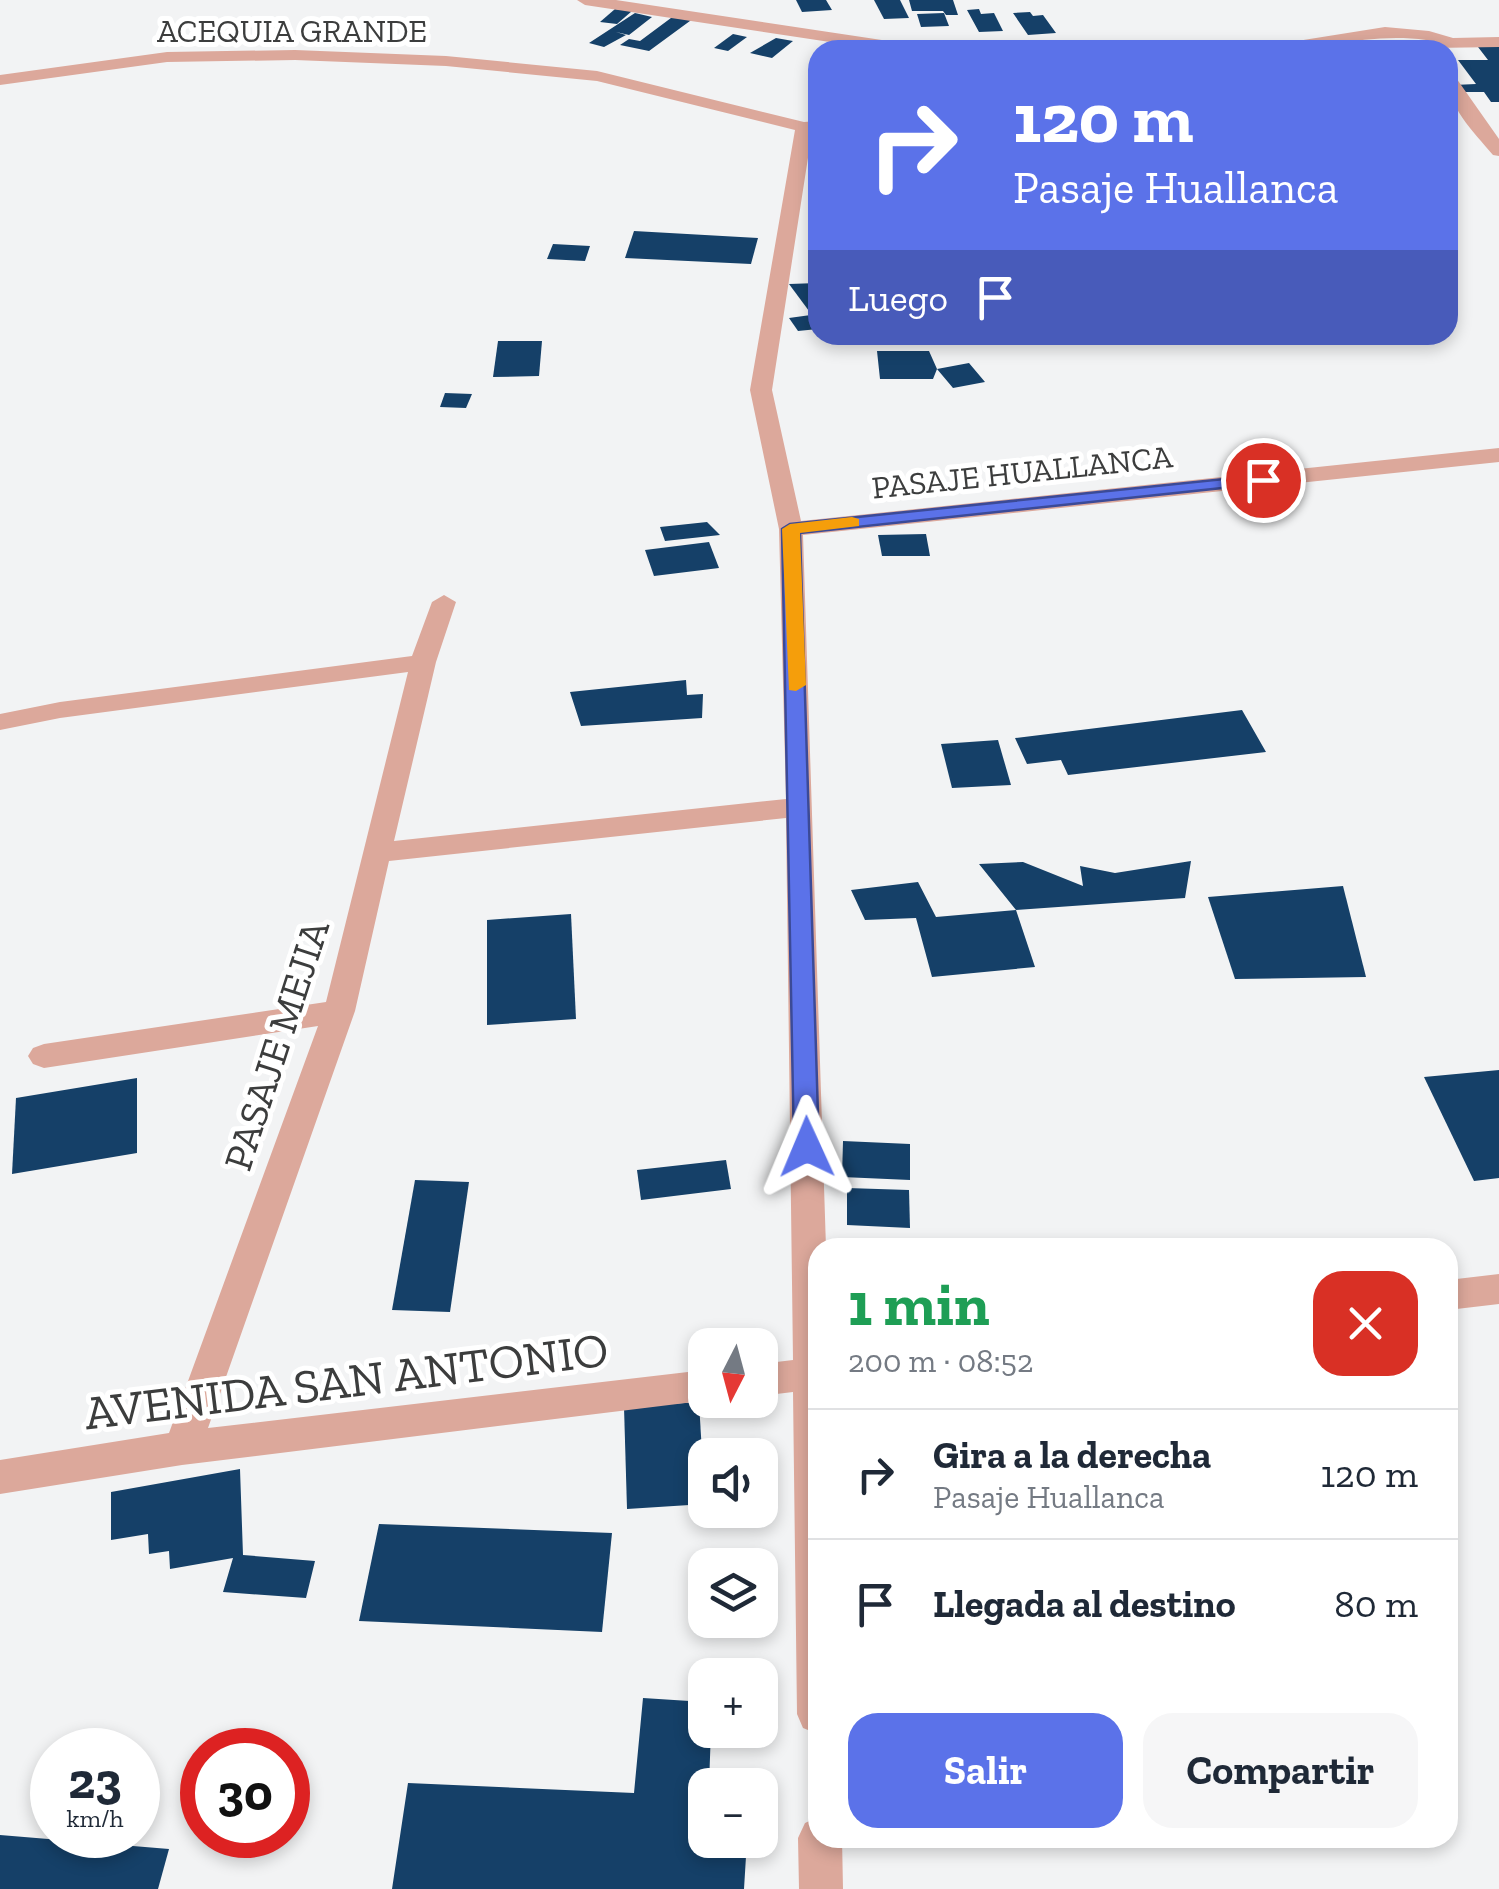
<!DOCTYPE html>
<html lang="es">
<head>
<meta charset="utf-8">
<style>
  body { margin:0; font-family:"Zilla Slab",serif; background:#f6f6f7; color:#1f2937; height:100vh; display:flex; flex-direction:column; font-size:38px; white-space:nowrap }
  * { box-sizing:border-box; margin:0 }
  p { font-size:32px; color:#747a83 }
  .icon { flex:none; width:55px; height:55px; fill:none; stroke:currentColor; stroke-width:2; stroke-linecap:round; stroke-linejoin:round }
  .map { position:relative; flex:1; overflow:hidden }
  .sheet { position:absolute; left:808px; top:1238px; width:650px; height:610px; display:flex; flex-direction:column; background:#fff; border-radius:30px; box-shadow:0 5px 15px #0003 }
  .sheet>* { flex:none }
  .hud { position:absolute; left:808px; top:40px; width:650px; height:305px; border-radius:30px; box-shadow:0 5px 15px #0003; background:#5b72e9; color:#fff; overflow:hidden }
  .needle { width:65px; rotate:186deg }
  .buttons { position:absolute; left:688px; top:1328px; display:grid; gap:20px }
  .buttons a { display:grid; place-items:center; width:90px; height:90px; border-radius:20px; background:#fff; box-shadow:0 5px 15px #0003; font-size:50px }
  .speed { position:absolute; left:30px; top:1728px; display:flex; gap:20px; font-size:50px; font-weight:700; text-align:center }
  .speed>* { display:grid; place-content:center; width:130px; height:130px; border-radius:50%; background:#fff; box-shadow:0 5px 15px #0003; line-height:1 }
  .speed small { font-size:25px; font-weight:400 }
  .speed .limit { border:15px solid #d22; background:#fff; color:#111 }
  .pin { position:absolute; display:grid; place-items:center; width:85px; height:85px; color:#fff; margin:-42px; border:5px solid #fff; border-radius:50%; box-shadow:0 2px 10px #0007 }
  .me { position:absolute; width:110px; margin:-55px; rotate:359deg; stroke-linejoin:round; filter:drop-shadow(0 0 8px #0008) }
  .turn { display:flex; align-items:center; gap:35px; height:210px; padding:0 40px; font-size:45px }
  .turn .icon { width:130px; height:130px; stroke-width:2.5 }
  .turn b { display:block; font-size:70px; line-height:85px }
  .then { display:flex; align-items:center; height:95px; padding:0 40px; background:#0003; gap:20px; font-size:38px }
  .round { display:grid; place-items:center; flex:none; width:105px; height:105px; border-radius:30px; background:#f6f6f7 }
  .headline { display:flex; align-items:center; justify-content:space-between; height:170px; padding:0 40px }
  h1 { font-size:60px; font-weight:700; line-height:75px; color:#1e9e55 }
  .button { display:flex; gap:20px; margin-top:auto; padding:20px 40px }
  .button a { flex:1; height:115px; border-radius:30px; background:#5b72e9; color:#fff; font-size:40px; font-weight:700; line-height:115px; text-align:center }
  .button a+a { background:#f6f6f7; color:#1f2937 }
  ul { padding:0; list-style:none }
  li { display:flex; align-items:center; gap:30px; height:130px; padding:0 40px; border-top:2px solid #e0e1e3 }
  li div { flex:1 }
  li b { display:block; font-size:38px }
  li em { font-style:normal }
  .map>svg:first-child { display:block }
</style>
</head>
<body>
<div class="map">
<svg width="1499" height="1889" viewBox="0 0 1499 1889">
  <rect width="100%" height="100%" fill="#f2f3f4"/>
  <!-- building -->
  <g fill="#154068">
    <polygon points="796,0 826,0 832,10 802,12"/>
    <polygon points="874,0 900,0 909,18 884,19"/>
    <polygon points="909,0 953,0 958,15 946,15 943,11 912,11"/>
    <polygon points="615,9 632,11 617,24 600,22"/>
    <polygon points="979,9 981,14 994,13 1003,31 979,32 967,10"/>
    <polygon points="1030,12 1033,16 1043,15 1056,33 1028,35 1013,13"/>
    <polygon points="635,13 652,17 629,35 616,32 626,35 604,47 589,43"/>
    <polygon points="944,13 949,26 921,27 917,14"/>
    <polygon points="675,15 694,18 649,51 620,45 629,39 640,41"/>
    <polygon points="733,34 747,37 728,51 714,48"/>
    <polygon points="776,38 793,41 772,58 750,53"/>
    <polygon points="1478,47 1499,47 1499,102 1491,102 1484,92 1459,92 1454,85 1476,84 1458,60 1488,60"/>
    <polygon points="634,231 758,238 751,264 625,258"/>
    <polygon points="553,244 590,246 585,261 547,259"/>
    <polygon points="818,283 818,311 809,311 789,284"/>
    <polygon points="818,314 818,329 798,331 789,318"/>
    <polygon points="498,341 542,341 539,376 493,377"/>
    <polygon points="877,351 929,351 937,369 969,363 985,382 953,388 937,369 933,379 880,379"/>
    <polygon points="445,393 472,394 466,408 440,407"/>
    <polygon points="707,522 720,535 665,541 660,527"/>
    <polygon points="926,534 930,556 882,556 878,535"/>
    <polygon points="709,542 719,568 654,576 645,550"/>
    <polygon points="686,680 687,695 703,694 702,718 581,726 570,692"/>
    <polygon points="1242,710 1266,752 1068,775 1061,760 1027,764 1015,738"/>
    <polygon points="998,740 1011,785 952,788 941,744"/>
    <polygon points="1191,861 1185,898 1016,910 1035,967 932,977 916,918 865,920 851,890 918,882 936,917 1016,910 979,864 1023,862 1083,886 1080,866 1115,873"/>
    <polygon points="1343,886 1366,977 1235,979 1208,897"/>
    <polygon points="571,914 576,1019 487,1025 487,920"/>
    <polygon points="1499,1070 1499,1178 1474,1181 1424,1077"/>
    <polygon points="137,1078 137,1153 12,1174 16,1098"/>
    <polygon points="843,1141 910,1144 910,1180 842,1177"/>
    <polygon points="726,1160 731,1189 641,1200 637,1170"/>
    <polygon points="415,1180 469,1182 450,1312 392,1310"/>
    <polygon points="847,1188 909,1190 910,1228 847,1225"/>
    <polygon points="699,1402 705,1504 627,1509 624,1407"/>
    <polygon points="240,1469 243,1555 315,1561 306,1598 223,1592 233,1558 170,1569 169,1551 149,1554 148,1534 111,1540 111,1492"/>
    <polygon points="379,1524 612,1533 602,1632 359,1621"/>
    <polygon points="643,1698 705,1702 705,1730 711,1730 709,1785 705,1785 705,1840 747,1840 744,1889 392,1889 408,1783 634,1793"/>
    <polygon points="0,1835 169,1849 158,1889 0,1889"/>
  </g>
  <g fill="none" stroke-linecap="round" stroke-linejoin="round">
    <!-- minor -->
    <g fill="#dca89b" fill-rule="evenodd">
      <polygon points="577,0 616,0 915,45 923,50 883,50 585,5"/>
      <path d="M1385,27L1429,31L1453,38L1499,37V47L1432,48L1426,46V40C1371,32 1319,50 1264,50L1272,45Z"/>
      <polygon points="295,50 446,56 597,71 804,122 818,121 818,131 812,132 772,390 801,521 1499,448 1499,462 803,535 826,1248 818,1248 818,1734 803,1728 797,1714 793,1392 760,1396 760,1364 793,1360 786,818 389,861 355,1011 208,1428 705,1370 705,1400 710,1400 182,1465 0,1494 0,1460 169,1433 318,1026 44,1068 33,1064 28,1056 33,1048 44,1044 326,1002 408,672 60,718 0,730 0,714 60,702 412,656 432,602 444,595 456,602 436,662 394,841 786,799 779,529 750,390 795,130 597,81 446,66 295,60 167,62 0,85 0,75 167,52"/>
      <path d="M1448,74L1454,75L1499,139V156L1493,155C1473,131 1446,106 1448,74Z"/>
      <polygon points="1499,1274 1499,1304 1448,1310 1448,1280"/>
      <polygon points="818,1817 818,1838 842,1838 843,1889 799,1889 798,1838 805,1823"/>
    </g>
  </g>
  <!-- route -->
  <polygon fill="#5b72e9" stroke="#3b4a97" stroke-width="2.5" points="1263,475 1271,480 1269,483 800,533 819,1147 816,1154 798,1154 794,1147 782,529 790,524"/>
  <!-- slow -->
  <polygon fill="#f59e0b" points="852,517 859,519 859,526 800,533 806,685 796,691 789,690 782,529 790,524"/>
  <g text-anchor="middle" dominant-baseline="central" stroke-width="10" stroke-linejoin="round" paint-order="stroke">
    <!-- far-street labels -->
    <g font-size="32" fill="#3c3d3d" stroke="#fff">
      <text x="292" y="31">ACEQUIA GRANDE</text>
      <text transform="translate(1022 472) rotate(-6)">PASAJE HUALLANCA</text>
    </g>
    <!-- street labels -->
    <g font-size="40" fill="#3c3d3d" stroke="#fff">
      <text transform="translate(276 1045) rotate(-72)">PASAJE MEJIA</text>
    </g>
    <!-- near-street labels -->
    <g font-size="48" fill="#3c3d3d" stroke="#fff">
      <text transform="translate(346 1381) rotate(-7)">AVENIDA SAN ANTONIO</text>
    </g>
  </g>
</svg>
<div class="buttons">
<a><svg class="needle" viewBox="-14 -14 28 28"><path d="M0-13l5 13h-10z" fill="#e53935"/><path d="M0 13l5-13h-10z" fill="#747a83"/></svg></a>
<a><svg class="icon" aria-label="sound" viewBox="0 0 24 24"><path d="M4 9h4l5-4v14l-5-4H4zM17 9q2 3 0 6"/></svg></a>
<a><svg class="icon" aria-label="layers" viewBox="0 0 24 24"><path d="M12 4l9 5-9 5-9-5zM3 14l9 5 9-5"/></svg></a>
<a>+</a>
<a>−</a>
</div>
<div class="speed"><div>23<small>km/h</small></div><div class="limit">30</div></div>
<div class="pin" style="left:1263px;top:480px;background:#d93025"><svg class="icon" aria-label="arrive" viewBox="0 0 24 24"><path d="M6 21V4h12l-3 4 3 4H6"/></svg></div>
<svg class="me" style="left:807px;top:1147px" viewBox="-20 -20 40 40"><path d="M0-17L14 15 0 8-14 15z" fill="#5b72e9" stroke="#fff" stroke-width="4"/></svg>
<div class="hud">
<div class="turn"><svg class="icon" aria-label="right" viewBox="0 0 24 24"><path d="M7 20v-9h11M14 6l5 5-5 5"/></svg><div><b>120 m</b>Pasaje Huallanca</div></div>
<div class="then">Luego<svg class="icon" aria-label="arrive" viewBox="0 0 24 24"><path d="M6 21V4h12l-3 4 3 4H6"/></svg></div>
</div>
<section class="sheet">
<div class="headline"><div><h1>1 min</h1><p>200 m · 08:52</p></div><a class="round" style="background:#d93025;color:#fff"><svg class="icon" aria-label="close" viewBox="0 0 24 24"><path d="M6 6l12 12M18 6L6 18"/></svg></a></div>
<ul>
<li><svg class="icon" aria-label="right" viewBox="0 0 24 24"><path d="M7 20v-9h11M14 6l5 5-5 5"/></svg><div><b>Gira a la derecha</b><p>Pasaje Huallanca</p></div><em>120 m</em></li>
<li><svg class="icon" aria-label="arrive" viewBox="0 0 24 24"><path d="M6 21V4h12l-3 4 3 4H6"/></svg><div><b>Llegada al destino</b></div><em>80 m</em></li>
</ul>
<div class="button"><a>Salir</a><a>Compartir</a></div>
</section>
</div>
</body>
</html>
